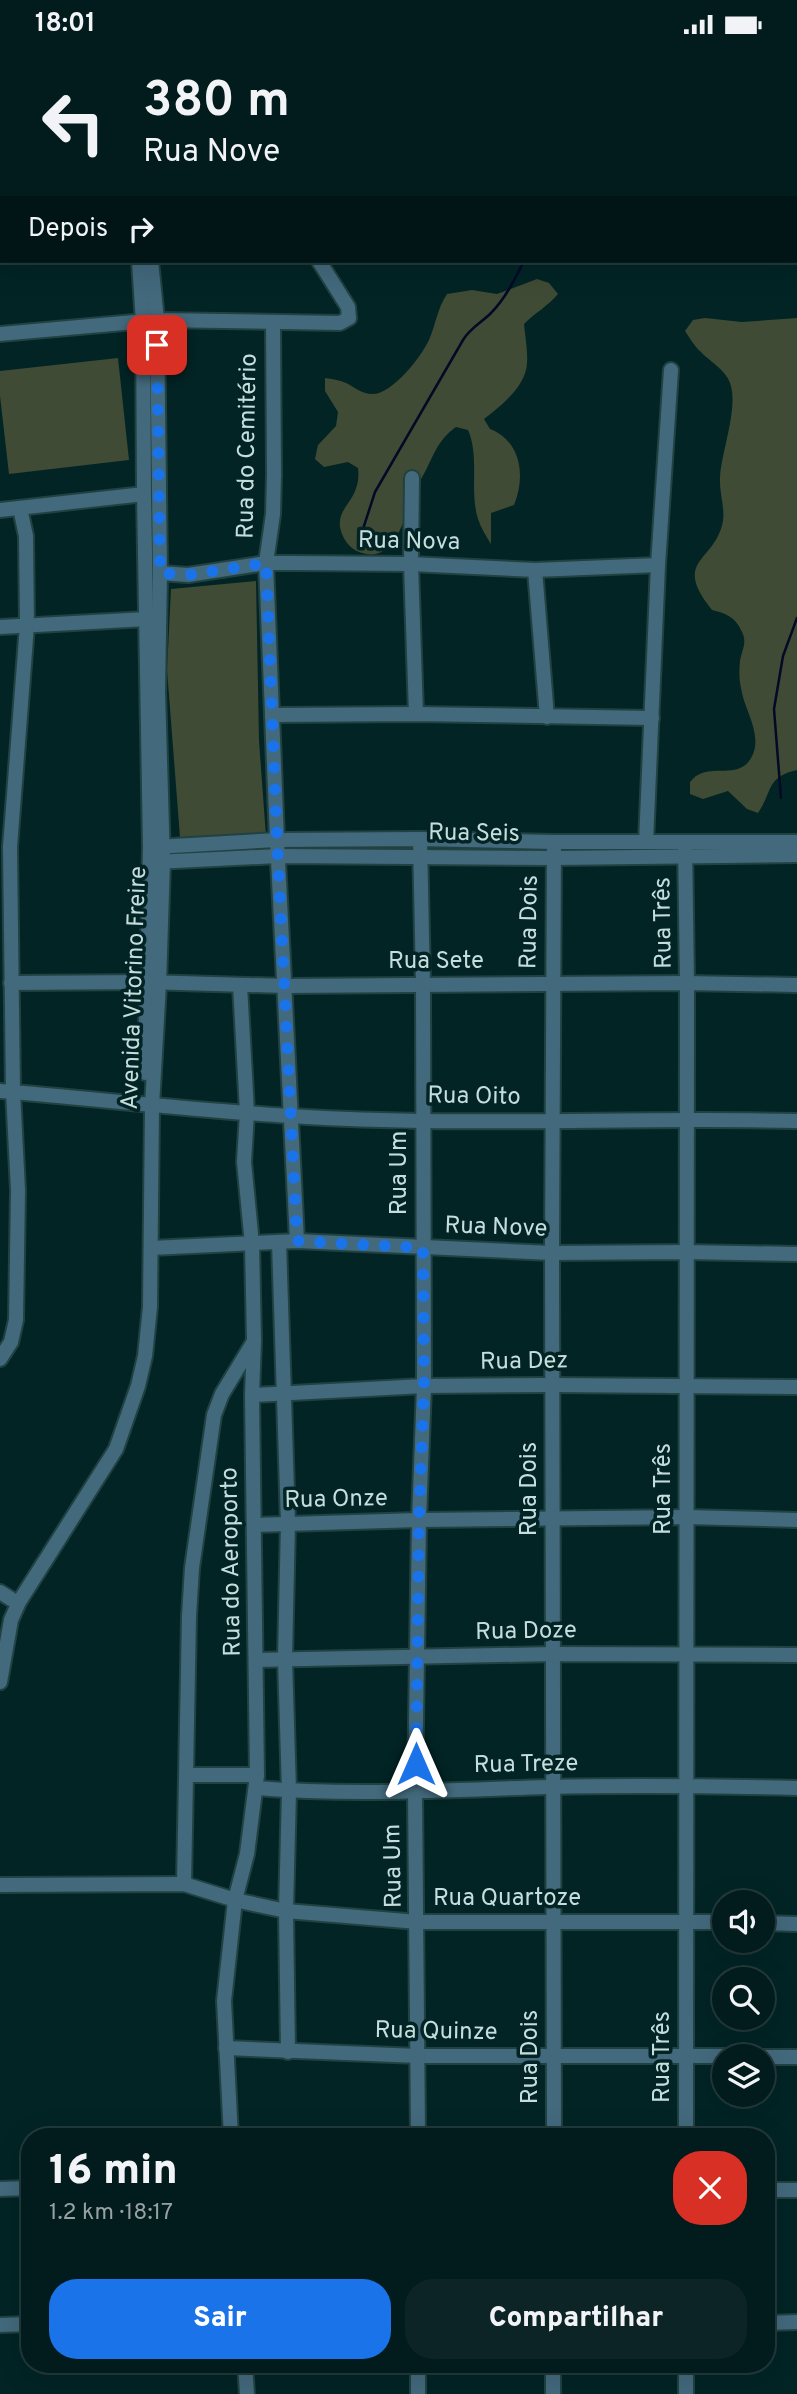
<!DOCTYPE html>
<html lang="pt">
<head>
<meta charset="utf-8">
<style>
  body { margin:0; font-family:Overpass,sans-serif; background:#0c2425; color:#f1f3f6; height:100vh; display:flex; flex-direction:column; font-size:26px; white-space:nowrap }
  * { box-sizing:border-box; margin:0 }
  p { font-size:23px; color:#96a1a3 }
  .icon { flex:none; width:38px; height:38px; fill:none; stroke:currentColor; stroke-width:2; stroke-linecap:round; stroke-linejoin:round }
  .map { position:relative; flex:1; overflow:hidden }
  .drawer { position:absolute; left:21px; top:2079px; width:754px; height:245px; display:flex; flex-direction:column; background:#021b1c; border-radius:28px; box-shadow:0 7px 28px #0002,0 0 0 2px #23393b }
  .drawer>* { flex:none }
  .guide { position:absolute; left:0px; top:0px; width:798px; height:214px; box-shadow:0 7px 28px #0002,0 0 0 2px #23393b; background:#021b1c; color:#f1f3f6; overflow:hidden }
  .controls { position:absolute; left:712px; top:1841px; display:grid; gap:14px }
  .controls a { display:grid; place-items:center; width:63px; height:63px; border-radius:50%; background:#021b1c; box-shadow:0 7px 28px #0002,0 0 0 2px #23393b; font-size:35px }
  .pin { position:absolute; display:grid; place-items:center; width:60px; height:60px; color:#fff; margin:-30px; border-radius:14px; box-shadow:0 4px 10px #0006 }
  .me { position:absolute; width:77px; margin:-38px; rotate:0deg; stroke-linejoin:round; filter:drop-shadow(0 0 5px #0008) }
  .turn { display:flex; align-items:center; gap:24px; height:147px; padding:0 28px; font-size:32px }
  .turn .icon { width:91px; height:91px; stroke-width:2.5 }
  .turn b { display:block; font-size:49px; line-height:60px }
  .then { display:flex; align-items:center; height:66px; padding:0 28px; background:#0003; gap:14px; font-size:26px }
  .round { display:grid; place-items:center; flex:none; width:74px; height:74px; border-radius:28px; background:#0c2425 }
  .summary { display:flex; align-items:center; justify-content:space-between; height:119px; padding:0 28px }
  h1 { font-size:42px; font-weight:800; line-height:52px }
  .primary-button { display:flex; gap:14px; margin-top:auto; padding:14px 28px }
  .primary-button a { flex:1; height:80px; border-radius:28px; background:#1a73e8; color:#fff; font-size:28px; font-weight:800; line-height:80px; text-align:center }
  .primary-button a+a { background:#0c2425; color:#f1f3f6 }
  .status { display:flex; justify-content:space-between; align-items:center; height:49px; padding:0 35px; background:#021b1c; direction:ltr }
  .status svg { height:19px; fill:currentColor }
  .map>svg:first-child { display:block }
</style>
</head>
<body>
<div class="status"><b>18:01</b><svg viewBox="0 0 49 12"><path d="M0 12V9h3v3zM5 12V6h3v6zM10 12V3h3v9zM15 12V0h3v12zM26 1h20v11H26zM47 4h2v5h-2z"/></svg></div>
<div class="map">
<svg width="797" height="2345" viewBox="0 0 797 2345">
  <rect width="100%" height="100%" fill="#022425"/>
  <!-- green -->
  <g fill="#3f4b34">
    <path d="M537,230L549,234L558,245C548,257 535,264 524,275C525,287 528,301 527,314C526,337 502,356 484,370L490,380C521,392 526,427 514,456L491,464V495C486,487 481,479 478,470C469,441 480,409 468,381L456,378C439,390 435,403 426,421C422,429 417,436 414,445C404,468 395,517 359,503C349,499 342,489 340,478C337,457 362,450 358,419L348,413L324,418L315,410L318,396L336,377L338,363L325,342V329C332,330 339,331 346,334C354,338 361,344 371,345C391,347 421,308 429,291C436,275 437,260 447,245L472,241L497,245Z"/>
    <path d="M705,269L742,273L797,269V721C766,728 773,742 758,764L747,760L728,742L703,750L690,745V733C693,730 695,727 698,726C713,717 738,728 749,712C766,689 744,662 741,639C739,630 739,621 740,612C742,600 748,593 741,581C735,568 725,564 712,561C671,510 715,514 723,472C725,458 719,443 720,429C721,404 739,358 730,334C725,320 710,313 701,303C694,297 690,289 685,282L693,271Z"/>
    <polygon points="118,309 129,411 9,425 0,347 0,322"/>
    <polygon points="256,532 259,692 266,787 180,788 167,621 171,540"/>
  </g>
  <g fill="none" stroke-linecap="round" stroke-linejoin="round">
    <!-- stream -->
    <g stroke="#030a25" stroke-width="2.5">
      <polyline points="796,64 797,63"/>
      <path d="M363,480L375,443L463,291C470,279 481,274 491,264C505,250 515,230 524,212"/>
      <polyline points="781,749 774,660 783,607 797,569"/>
    </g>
    <!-- minor casing -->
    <g stroke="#214242" stroke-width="18">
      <g id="minor">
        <polyline points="98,0 99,2"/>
        <polyline points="257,0 257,2"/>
        <polyline points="113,1 118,0"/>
        <polyline points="139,212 143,274 144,445 150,798 145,1024"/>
        <polyline points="273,274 274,426 273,465 266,514 277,791 297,1192"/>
        <polyline points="0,285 157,271 340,274 349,269 348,258 319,212"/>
        <polyline points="412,429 411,515 416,665"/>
        <polyline points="0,461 144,445"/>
        <polyline points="535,521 547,668"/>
        <polyline points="160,524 188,526 266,514 292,514 411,515 535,521 658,516"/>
        <polyline points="0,578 147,570"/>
        <polyline points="272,666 416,665 652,669"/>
        <polyline points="554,793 552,1204 554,2088"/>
        <polyline points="646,793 658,516 671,321"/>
        <polyline points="685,793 687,934 686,2088"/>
        <polyline points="155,798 277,791 420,790 554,793 797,793"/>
        <polyline points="155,813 278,807 554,809 797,806"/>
        <polyline points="11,934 146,933 286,937 687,934 797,936"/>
        <path d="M0,1042C97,1050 193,1061 290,1067C458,1078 628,1068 797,1072"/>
        <polyline points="279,1193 288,1474 285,1610 289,1742 286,1862 288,2003"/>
        <polyline points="151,1199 297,1192 552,1204 685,1203 797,1205"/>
        <polyline points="0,1310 11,1293 16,1271 18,1141 13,1043 10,798 27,576 26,487 20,459"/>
        <polyline points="252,1346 424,1337 553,1336 797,1338"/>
        <polyline points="254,1476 419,1471 687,1468 797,1471"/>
        <polyline points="0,1543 11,1550"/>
        <polyline points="256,1611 553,1605 797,1606"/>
        <polyline points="0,1633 11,1571 19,1553 116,1400 138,1337 145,1307 150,1258 152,1057 159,935 163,813 158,643 160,524 157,271 151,212"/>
        <polyline points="188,1726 257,1726"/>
        <path d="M256,1739C353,1747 451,1741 548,1738C631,1736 714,1737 797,1739"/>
        <polyline points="184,1835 189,1567 192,1519 214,1366 222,1345 253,1294"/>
        <polyline points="0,1836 184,1835 235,1851 286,1862 418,1873 724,1873"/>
        <polyline points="763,1874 797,1875"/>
        <polyline points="226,1999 418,2007 730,2007"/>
        <polyline points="763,2008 797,2008"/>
        <polyline points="231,2088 224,1952 235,1851 247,1805 257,1726 252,1346 254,1292 252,1195 244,1113 247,1063 240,936"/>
        <polyline points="418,2088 415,1742 419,1471 424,1337 423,935 420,790"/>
        <polyline points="0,2140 30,2139"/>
        <polyline points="766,2141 797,2141"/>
        <polyline points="766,2274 797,2273"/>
        <polyline points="0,2276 30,2275"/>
        <polyline points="245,2315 247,2345"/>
        <polyline points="686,2315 686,2345"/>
        <polyline points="418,2345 418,2315"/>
        <polyline points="553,2345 553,2315"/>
      </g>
    </g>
    <!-- minor -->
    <use href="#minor" stroke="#43697c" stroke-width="14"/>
  </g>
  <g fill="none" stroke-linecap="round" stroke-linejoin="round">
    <!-- route -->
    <polyline stroke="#1a73e8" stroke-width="12" stroke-dasharray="0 21.6" points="157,296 160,524 188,526 266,514 277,791 297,1192 423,1199 424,1337 419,1471 416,1715"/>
  </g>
  <g text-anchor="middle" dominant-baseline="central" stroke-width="7" stroke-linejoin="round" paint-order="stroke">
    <!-- street labels -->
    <g font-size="24" fill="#c6dddd" stroke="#022425">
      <text transform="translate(248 397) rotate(-89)">Rua do Cemitério</text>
      <text transform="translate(409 493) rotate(1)">Rua Nova</text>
      <text transform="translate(474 785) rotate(1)">Rua Seis</text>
      <text transform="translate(530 873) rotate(-89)">Rua Dois</text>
      <text transform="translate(664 874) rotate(-91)">Rua Três</text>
      <text x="436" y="913">Rua Sete</text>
      <text transform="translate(135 939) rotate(-88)">Avenida Vitorino Freire</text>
      <text transform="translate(474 1048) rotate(1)">Rua Oito</text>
      <text transform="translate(400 1124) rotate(-90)">Rua Um</text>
      <text transform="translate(496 1179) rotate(2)">Rua Nove</text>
      <text transform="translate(524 1313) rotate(-1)">Rua Dez</text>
      <text transform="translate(530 1440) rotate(-90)">Rua Dois</text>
      <text transform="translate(664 1440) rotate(-90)">Rua Três</text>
      <text transform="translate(336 1451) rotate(-1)">Rua Onze</text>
      <text transform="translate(232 1513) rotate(-91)">Rua do Aeroporto</text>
      <text transform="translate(526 1583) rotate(-1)">Rua Doze</text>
      <text transform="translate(526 1716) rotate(-1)">Rua Treze</text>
      <text transform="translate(394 1817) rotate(-91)">Rua Um</text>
      <text x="507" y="1850">Rua Quartoze</text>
      <text transform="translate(436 1983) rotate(1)">Rua Quinze</text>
      <text transform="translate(531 2008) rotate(-90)">Rua Dois</text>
      <text transform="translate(663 2008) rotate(-90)">Rua Três</text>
    </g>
  </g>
</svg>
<div class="controls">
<a><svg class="icon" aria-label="sound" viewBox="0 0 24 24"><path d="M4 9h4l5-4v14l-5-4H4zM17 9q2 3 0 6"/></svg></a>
<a><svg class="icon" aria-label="search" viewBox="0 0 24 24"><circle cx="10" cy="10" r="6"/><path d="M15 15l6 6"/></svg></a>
<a><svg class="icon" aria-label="layers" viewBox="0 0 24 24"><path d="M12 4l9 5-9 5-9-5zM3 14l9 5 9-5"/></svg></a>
</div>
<div class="pin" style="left:157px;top:296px;background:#d93025"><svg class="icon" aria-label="arrive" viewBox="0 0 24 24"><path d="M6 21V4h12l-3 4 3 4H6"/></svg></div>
<svg class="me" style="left:416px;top:1715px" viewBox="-20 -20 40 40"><path d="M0-17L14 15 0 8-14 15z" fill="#1a73e8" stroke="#fff" stroke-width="4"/></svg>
<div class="guide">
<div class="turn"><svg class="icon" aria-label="left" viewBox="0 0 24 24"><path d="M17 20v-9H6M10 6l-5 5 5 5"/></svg><div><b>380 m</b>Rua Nove</div></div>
<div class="then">Depois<svg class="icon" aria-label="right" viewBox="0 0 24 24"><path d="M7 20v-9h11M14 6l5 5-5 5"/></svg></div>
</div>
<section class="drawer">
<div class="summary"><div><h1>16 min</h1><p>1.2 km · 18:17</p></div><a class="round" style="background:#d93025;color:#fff"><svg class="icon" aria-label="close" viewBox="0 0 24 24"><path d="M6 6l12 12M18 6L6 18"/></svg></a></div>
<div class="primary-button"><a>Sair</a><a>Compartilhar</a></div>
</section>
</div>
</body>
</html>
